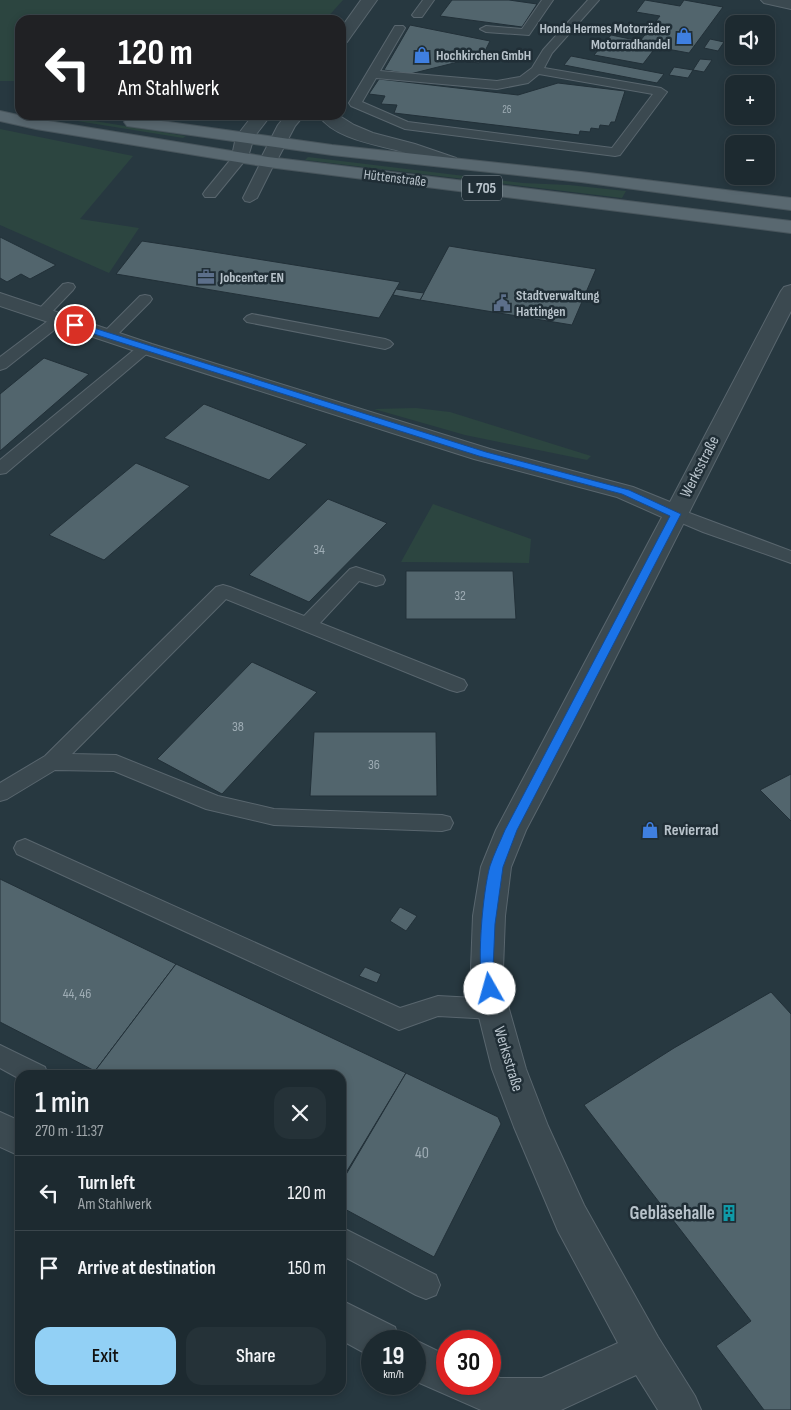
<!DOCTYPE html>
<html lang="en">
<head>
<meta charset="utf-8">
<style>
  body { margin:0; font-family:"Sofia Sans Condensed",sans-serif; background:#253238; color:#f1f3f6; height:100vh; display:flex; flex-direction:column; font-size:19px; white-space:nowrap }
  * { box-sizing:border-box; margin:0 }
  p { font-size:16px; color:#a0a7ab }
  .icon { flex:none; width:28px; height:28px; fill:none; stroke:currentColor; stroke-width:2; stroke-linecap:round; stroke-linejoin:round }
  .map { position:relative; flex:1; overflow:hidden }
  .details { position:absolute; left:15px; top:1070px; width:331px; height:325px; display:flex; flex-direction:column; background:#1d2a30; border-radius:15px; box-shadow:0 2px 8px #0003,0 0 0 1px #3b464c }
  .details>* { flex:none }
  .banner { position:absolute; left:15px; top:15px; width:331px; height:105px; border-radius:15px; box-shadow:0 2px 8px #0003,0 0 0 1px #3b464c; background:#202124; color:#fff; overflow:hidden }
  .controls { position:absolute; left:725px; top:15px; display:grid; gap:10px }
  .controls a { display:grid; place-items:center; width:50px; height:50px; border-radius:10px; background:#1d2a30; box-shadow:0 2px 8px #0003,0 0 0 1px #3b464c; font-size:25px }
  .speed { position:absolute; left:361px; top:1330px; display:flex; gap:10px; font-size:25px; font-weight:700; text-align:center }
  .speed>* { display:grid; place-content:center; width:65px; height:65px; border-radius:50%; background:#1d2a30; box-shadow:0 2px 8px #0003,0 0 0 1px #3b464c; line-height:1 }
  .speed small { font-size:12px; font-weight:400 }
  .speed .limit { border:8px solid #d22; background:#fff; color:#111 }
  .pin { position:absolute; display:grid; place-items:center; width:42px; height:42px; color:#fff; margin:-21px; border:2px solid #fff; border-radius:50%; box-shadow:0 1px 5px #0007 }
  .me { position:absolute; width:55px; margin:-28px; rotate:353deg; stroke-linejoin:round; filter:drop-shadow(0 0 4px #0008) }
  .turn { display:flex; align-items:center; gap:18px; height:105px; padding:0 20px; font-size:22px }
  .turn .icon { width:65px; height:65px; stroke-width:2.5 }
  .turn b { display:block; font-size:35px; line-height:42px }
  .round { display:grid; place-items:center; flex:none; width:52px; height:52px; border-radius:15px; background:#253238 }
  .summary { display:flex; align-items:center; justify-content:space-between; height:85px; padding:0 20px }
  h1 { font-size:30px; font-weight:600; line-height:38px }
  .action { display:flex; gap:10px; margin-top:auto; padding:10px 20px }
  .action a { flex:1; height:58px; border-radius:15px; background:#92d0f5; color:#111; font-size:20px; font-weight:600; line-height:58px; text-align:center }
  .action a+a { background:#253238; color:#f1f3f6 }
  ul { padding:0; list-style:none }
  li { display:flex; align-items:center; gap:15px; height:75px; padding:0 20px; border-top:1px solid #3b464c }
  li div { flex:1 }
  li b { display:block; font-size:19px }
  li em { font-style:normal }
  .map>svg:first-child { display:block }
</style>
</head>
<body>
<div class="map">
<svg width="791" height="1410" viewBox="0 0 791 1410">
  <rect width="100%" height="100%" fill="#273840"/>
  <!-- green -->
  <g fill="#2c4540">
    <polygon points="0,0 343,0 325,20 20,20 20,81 0,81"/>
    <polygon points="40,115 58,115 186,136 183,138"/>
    <polygon points="0,129 133,156 80,219 139,228 109,273 0,225"/>
    <polygon points="308,157 523,183 569,185 626,191 622,198 305,160"/>
    <polygon points="416,408 450,412 591,456 587,460 465,435 374,409"/>
    <polygon points="433,504 531,539 529,563 401,562"/>
  </g>
  <!-- building -->
  <g fill="#52656d" stroke="#223038">
    <polygon points="452,0 509,0 537,4 522,27 440,16"/>
    <polygon points="645,0 680,6 684,0 723,7 689,53 656,47 643,64 594,55 611,35 640,41 660,16 636,12"/>
    <polygon points="410,25 490,41 479,63 462,61 410,74 384,70"/>
    <polygon points="710,39 724,42 718,51 704,48"/>
    <polygon points="571,56 664,74 657,83 564,65"/>
    <polygon points="700,59 712,60 704,72 693,70"/>
    <polygon points="674,67 693,70 688,78 669,75"/>
    <polygon points="379,79 518,95 558,83 625,91 615,122 611,122 609,126 600,125 599,129 591,128 590,132 580,131 579,135 394,113 397,105 381,104 385,96 369,94"/>
    <polygon points="0,237 56,265 30,279 21,274 7,282 0,278"/>
    <polygon points="142,241 195,249 400,282 379,318 116,274"/>
    <polygon points="449,246 473,250 596,269 572,325 420,300"/>
    <polygon points="396,289 409,291 424,293 420,300 393,295"/>
    <polygon points="44,358 89,374 0,451 0,394"/>
    <polygon points="204,404 307,444 269,480 164,438"/>
    <polygon points="136,463 190,486 104,560 49,535"/>
    <polygon points="328,499 387,523 309,602 249,575"/>
    <polygon points="406,571 513,571 516,619 406,619"/>
    <polygon points="252,662 317,692 222,794 157,759"/>
    <polygon points="314,732 436,732 437,796 310,796"/>
    <polygon points="791,774 791,821 760,790"/>
    <polygon points="0,879 176,964 95,1071 0,1022"/>
    <polygon points="400,907 417,916 406,931 390,921"/>
    <polygon points="176,964 406,1073 341,1181 341,1075 102,1075 95,1071"/>
    <polygon points="365,967 381,974 377,983 359,976"/>
    <polygon points="771,992 791,1014 791,1410 764,1410 716,1346 751,1321 584,1105 674,1048"/>
    <polygon points="406,1073 498,1117 501,1124 434,1257 341,1207 341,1183"/>
  </g>
  <g fill="none" stroke-linecap="round" stroke-linejoin="round">
    <!-- service casing -->
    <g stroke="#59666e" stroke-width="2">
      <g id="service">
        <polygon points="423,0 434,0 422,17 414,17 412,15"/>
        <polygon points="542,0 553,0 529,35 486,32 480,29 486,26 522,29"/>
        <path d="M588,0H599L552,53L544,68L661,88L667,92L620,155L615,156L405,129L351,106L349,103L395,26H403L405,28L380,71L497,81L520,77L532,68L543,50ZM539,74L653,94L612,148L408,122L362,102L376,78L497,89L528,83Z"/>
        <polygon points="241,152 247,156 246,159 215,197 205,197 203,194 205,191 236,153"/>
        <polygon points="268,158 275,162 257,198 250,202 245,201 243,198 261,162"/>
        <polygon points="68,283 73,284 75,287 73,290 47,317 37,317 35,314 37,311 63,284"/>
        <polygon points="145,295 150,296 152,299 150,302 113,339 103,339 100,336 140,296"/>
        <polygon points="252,314 385,339 390,341 393,344 390,347 385,349 247,322 244,319 247,316"/>
        <polygon points="58,315 63,317 66,320 63,323 6,368 0,370 0,357 53,317"/>
        <polygon points="145,343 150,345 153,348 150,351 6,473 0,474 0,460 140,345"/>
        <polygon points="676,508 791,551 791,563 703,532 670,518 667,514 670,510"/>
        <polygon points="356,567 383,576 385,580 383,584 376,586 359,581 320,623 464,680 467,685 464,690 457,692 450,690 226,599 72,754 116,755 218,796 274,809 442,815 450,817 453,823 450,829 442,831 274,825 206,809 114,771 55,770 7,799 0,801 0,783 45,756 216,587 223,585 230,587 304,616 350,569"/>
        <polygon points="25,839 400,1008 438,996 493,999 501,1002 505,1009 501,1016 493,1019 438,1016 399,1030 17,854 14,848 17,842"/>
        <polygon points="0,1045 45,1067 48,1075 20,1075 20,1079 0,1068"/>
        <polygon points="341,1227 436,1275 440,1285 436,1295 426,1299 416,1295 341,1255"/>
      </g>
    </g>
    <!-- minor casing -->
    <g stroke="#59666e" stroke-width="2">
      <g id="minor">
        <polygon points="761,0 791,0 791,9 764,3"/>
        <polygon points="791,285 791,311 582,724 526,830 511,867 505,916 503,969 509,1009 526,1069 548,1126 584,1205 658,1337 695,1396 701,1410 658,1410 636,1375 561,1410 481,1410 415,1381 415,1341 413,1341 415,1340 448,1356 448,1384 490,1384 490,1374 500,1378 542,1378 618,1343 558,1231 514,1127 492,1069 477,1009 471,969 473,916 481,867 496,830 662,517 617,497 474,459 138,352 0,306 0,293 152,344 490,449 633,487 670,502 781,291 784,287"/>
        <polygon points="0,1112 20,1121 20,1156 0,1147"/>
        <polygon points="341,1300 395,1327 400,1341 372,1341 372,1357 341,1340"/>
      </g>
    </g>
    <!-- tertiary casing -->
    <g stroke="#59666e" stroke-width="2">
      <g id="tertiary">
        <polygon points="361,0 377,0 347,42 341,44 341,28"/>
        <polygon points="253,115 271,115 254,137 247,160 241,161 235,160 232,156 236,137"/>
        <polygon points="286,115 304,115 295,126 274,166 268,167 262,166 259,162 278,125"/>
        <path d="M318,115H338L354,125L373,133L415,144L456,158L459,162L456,166L450,167C435,164 421,157 406,153C378,144 337,141 318,115Z"/>
      </g>
    </g>
    <!-- primary casing -->
    <g stroke="#48555c" stroke-width="2">
      <g id="primary">
        <polygon points="0,111 36,119 268,157 791,221 791,233 268,167 36,129 0,121"/>
        <polygon points="133,117 332,145 581,172 791,198 791,210 581,182 332,155 127,126 124,122 127,118"/>
      </g>
    </g>
    <!-- service -->
    <use href="#service" fill="#3b4950" fill-rule="evenodd"/>
    <!-- minor -->
    <use href="#minor" fill="#3b4950" fill-rule="evenodd"/>
    <!-- tertiary -->
    <use href="#tertiary" fill="#3b4950" fill-rule="evenodd"/>
    <!-- primary -->
    <use href="#primary" fill="#596870" fill-rule="evenodd"/>
  </g>
  <!-- route -->
  <path fill="#1a73e8" stroke="#114b97" d="M72,323H78L486,452L629,490L681,514L517,830L503,867L495,924L493,969L497,989L495,993L490,995L485,993C475,972 483,890 490,866C494,854 500,842 505,830L670,516L622,494L479,456L72,327Z"/>
  <!-- icons -->
  <defs>
    <g id="shop-bare" transform="scale(1.35)"><path d="M-5-2.5h2.3a2.7 3.5 0 0 1 5.4 0H5L5.5 6h-11ZM-1.5-2.5h3a1.5 2.3 0 0 0-3 0Z" fill="#3f7fe0" stroke="#202e36" stroke-width="2.5" paint-order="stroke"/></g>
    <g id="office-bare" transform="scale(1.35)"><path d="M-6-3h4V-5.5h4V-3h4V5H-6ZM-1-4.5V-3h2v-1.5ZM-6 0V1H6V0Z" fill="#5c6f8a" stroke="#202e36" stroke-width="2.5" paint-order="stroke"/></g>
    <g id="civic-bare" transform="scale(1.35)"><path d="M-.6-6.5H3V-4.5H.6V-3L4-1V1h2V6H-6V1h2V-1L-.6-3ZM-1.2 2.5V6h2.4V2.5Z" fill="#5c6f8a" stroke="#202e36" stroke-width="2.5" paint-order="stroke"/></g>
    <g id="building-bare" transform="scale(1.35)"><path d="M-4-6H4V6H1V3H-1V6H-4ZM-2.5-4.3h1.7v1.8h-1.7ZM.8-4.3h1.7v1.8H.8ZM-2.5-1h1.7V.8h-1.7ZM.8-1h1.7V.8H.8Z" fill="#0f9aa8" stroke="#202e36" stroke-width="2.5" paint-order="stroke"/></g>
  </defs>
  <g fill-rule="evenodd">
    <use href="#shop-bare" x="684" y="36"/>
    <use href="#shop-bare" x="422" y="55"/>
    <use href="#office-bare" x="206" y="277"/>
    <use href="#civic-bare" x="502" y="303"/>
    <use href="#shop-bare" x="650" y="830"/>
    <use href="#building-bare" x="729" y="1213"/>
  </g>
  <g text-anchor="middle" dominant-baseline="central" stroke-width="5" stroke-linejoin="round" paint-order="stroke">
    <!-- far-number labels -->
    <g font-size="11" fill="#9eacb4">
      <text x="507" y="109">26</text>
    </g>
    <!-- far-poi labels -->
    <g font-size="14" font-weight="bold" fill="#b8c3cb" stroke="#202e36" text-anchor="start">
      <text x="670" y="28" text-anchor="end">Honda Hermes Motorräder<tspan x="670" dy="16">Motorradhandel</tspan></text>
      <text x="436" y="55">Hochkirchen GmbH</text>
      <text x="220" y="277">Jobcenter EN</text>
      <text x="516" y="295">Stadtverwaltung<tspan x="516" dy="16">Hattingen</tspan></text>
    </g>
    <!-- far-street labels -->
    <g font-size="14" fill="#b8c3cb" stroke="#202e36">
      <text transform="translate(395 178) rotate(7)">Hüttenstraße</text>
    </g>
    <!-- number labels -->
    <g font-size="14" fill="#9eacb4">
      <text x="319" y="549">34</text>
      <text x="460" y="595">32</text>
      <text x="238" y="726">38</text>
      <text x="374" y="764">36</text>
      <text x="77" y="993">44, 46</text>
    </g>
    <!-- shield labels -->
    <rect fill="#202e36" stroke="#8a969e" stroke-width="1" x="462" y="175.5" width="40" height="25" rx="4"/>
    <g font-size="15" font-weight="bold" fill="#b8c3cb">
      <text x="482" y="188">L 705</text>
    </g>
    <!-- street labels -->
    <g font-size="16" fill="#b8c3cb" stroke="#202e36">
      <text transform="translate(700 467) rotate(-63)">Werksstraße</text>
      <text transform="translate(508 1059) rotate(73)">Werksstraße</text>
    </g>
    <!-- poi labels -->
    <g font-size="16" font-weight="bold" fill="#b8c3cb" stroke="#202e36" text-anchor="start">
      <text x="664" y="830">Revierrad</text>
    </g>
    <!-- near-number labels -->
    <g font-size="16" fill="#9eacb4">
      <text x="422" y="1153">40</text>
    </g>
    <!-- near-poi labels -->
    <g font-size="19" font-weight="bold" fill="#b8c3cb" stroke="#202e36" text-anchor="end">
      <text x="715" y="1213">Gebläsehalle</text>
    </g>
  </g>
</svg>
<div class="controls">
<a><svg class="icon" aria-label="sound" viewBox="0 0 24 24"><path d="M4 9h4l5-4v14l-5-4H4zM17 9q2 3 0 6"/></svg></a>
<a>+</a>
<a>−</a>
</div>
<div class="speed"><div>19<small>km/h</small></div><div class="limit">30</div></div>
<div class="pin" style="left:75px;top:325px;background:#d93025"><svg class="icon" aria-label="arrive" viewBox="0 0 24 24"><path d="M6 21V4h12l-3 4 3 4H6"/></svg></div>
<svg class="me" style="left:490px;top:989px" viewBox="-20 -20 40 40"><circle r="19" fill="#fff"/><path d="M0-13L10 11 0 6-10 11z" fill="#1a73e8"/></svg>
<div class="banner">
<div class="turn"><svg class="icon" aria-label="left" viewBox="0 0 24 24"><path d="M17 20v-9H6M10 6l-5 5 5 5"/></svg><div><b>120 m</b>Am Stahlwerk</div></div>
</div>
<section class="details">
<div class="summary"><div><h1>1 min</h1><p>270 m · 11:37</p></div><a class="round"><svg class="icon" aria-label="close" viewBox="0 0 24 24"><path d="M6 6l12 12M18 6L6 18"/></svg></a></div>
<ul>
<li><svg class="icon" aria-label="left" viewBox="0 0 24 24"><path d="M17 20v-9H6M10 6l-5 5 5 5"/></svg><div><b>Turn left</b><p>Am Stahlwerk</p></div><em>120 m</em></li>
<li><svg class="icon" aria-label="arrive" viewBox="0 0 24 24"><path d="M6 21V4h12l-3 4 3 4H6"/></svg><div><b>Arrive at destination</b></div><em>150 m</em></li>
</ul>
<div class="action"><a>Exit</a><a>Share</a></div>
</section>
</div>
</body>
</html>
